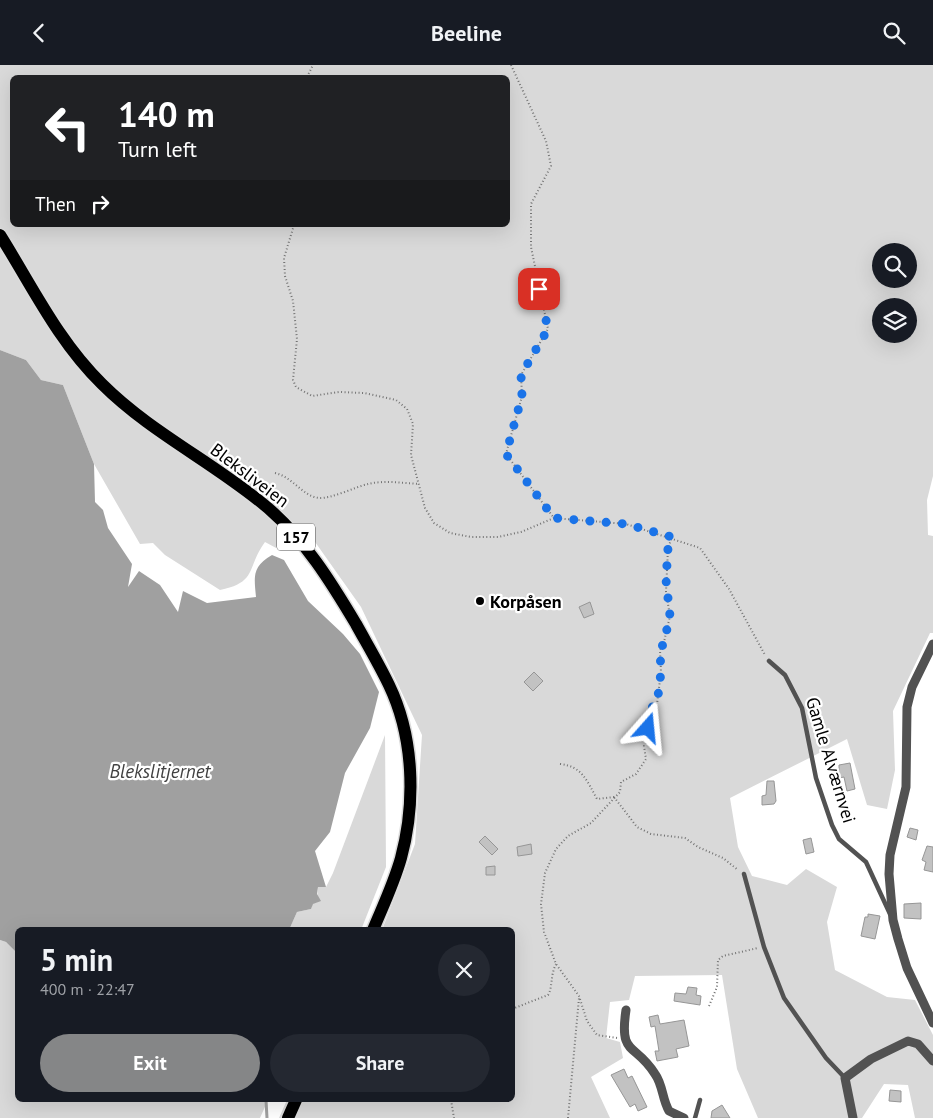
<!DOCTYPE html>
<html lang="en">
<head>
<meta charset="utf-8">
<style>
  body { margin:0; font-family:"PT Sans",sans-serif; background:#242831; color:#f1f3f6; height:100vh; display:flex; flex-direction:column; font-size:19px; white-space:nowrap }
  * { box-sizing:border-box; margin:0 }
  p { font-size:16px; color:#9ea1a6 }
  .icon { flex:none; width:28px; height:28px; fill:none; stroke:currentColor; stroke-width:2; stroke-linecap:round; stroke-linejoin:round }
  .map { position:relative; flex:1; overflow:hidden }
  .panel { position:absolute; left:15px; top:862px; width:500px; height:175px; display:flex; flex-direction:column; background:#171b24; border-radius:8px; box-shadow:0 5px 20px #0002 }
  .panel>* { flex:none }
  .banner { position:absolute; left:10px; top:10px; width:500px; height:152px; border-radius:8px; box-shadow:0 5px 20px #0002; background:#202124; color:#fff; overflow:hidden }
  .buttons { position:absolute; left:872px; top:178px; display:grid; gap:10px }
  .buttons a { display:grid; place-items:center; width:45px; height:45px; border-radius:50%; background:#171b24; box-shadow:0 5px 20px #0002; font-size:25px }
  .pin { position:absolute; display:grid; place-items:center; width:42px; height:42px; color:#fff; margin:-21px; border-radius:10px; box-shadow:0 2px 8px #0006 }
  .me { position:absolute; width:55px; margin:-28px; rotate:18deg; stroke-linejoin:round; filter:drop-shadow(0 0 4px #0008) }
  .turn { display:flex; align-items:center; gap:18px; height:105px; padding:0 25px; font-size:22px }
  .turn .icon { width:65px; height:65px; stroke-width:2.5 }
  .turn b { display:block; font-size:35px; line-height:42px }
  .then { display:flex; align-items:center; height:48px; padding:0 25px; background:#0003; gap:10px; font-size:19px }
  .round { display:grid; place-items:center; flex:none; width:52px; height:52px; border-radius:26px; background:#242831 }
  .overview { display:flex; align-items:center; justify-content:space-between; height:85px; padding:0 25px }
  h1 { font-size:30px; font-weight:700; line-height:38px }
  .cta { display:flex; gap:10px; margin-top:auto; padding:10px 25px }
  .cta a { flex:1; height:58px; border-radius:30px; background:#858687; color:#fff; font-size:20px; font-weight:700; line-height:58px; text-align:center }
  .cta a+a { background:#242831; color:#f1f3f6 }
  header { display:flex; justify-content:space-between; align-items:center; height:65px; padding:0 25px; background:#171b24; font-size:22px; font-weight:700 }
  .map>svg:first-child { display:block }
</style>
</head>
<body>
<header><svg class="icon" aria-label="back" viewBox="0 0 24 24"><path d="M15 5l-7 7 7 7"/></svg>Beeline<svg class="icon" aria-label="search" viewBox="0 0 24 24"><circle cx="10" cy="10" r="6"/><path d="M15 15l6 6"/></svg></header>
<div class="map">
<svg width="933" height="1053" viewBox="0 0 933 1053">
  <rect width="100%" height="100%" fill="#fff"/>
  <!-- green -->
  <g fill="#d9d9d9" fill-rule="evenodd">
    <path d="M0,0H933V411L927,435L928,470L933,471V568H930L893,646L895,705L887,744L867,740L847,674L730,733L738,782L752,811L787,820L806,804L837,822L827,857L835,905L887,932L915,935L933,970V1053H915L908,1020L884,1019L862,1053H758L737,1004L722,910L635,911L629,935L610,937L606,973L620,977L623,993L591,1012L610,1053H279L287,1035H512V865H382L415,779L422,670L361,542L308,467L278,484L265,477C246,503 258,517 220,525L165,490L153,478L140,479L94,399L63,320L41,315L26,295L0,285ZM12,12H508V160H12ZM881,186H909V214H881ZM881,241H909V269H881Z"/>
    <polygon points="385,670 386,802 361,865 289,865 297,847 311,844 312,839 317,837 318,821 326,822 333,808"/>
    <polygon points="0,875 6,877 17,888 18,1035 268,1035 260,1053 0,1053"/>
  </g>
  <!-- water -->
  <path fill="#a0a0a0" d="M0,285L26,295L41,315L63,320L94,399L95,437L103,445L108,463L132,499L128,522L139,506L160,520L178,547L183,526L207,538L256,532C254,511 252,502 272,490L284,495L308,536L343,569L360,589L379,627L370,663L345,708L330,767L315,786L326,822H318L317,829L321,836L313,839L311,844L297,847L289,865H18L17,888L6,877L0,875Z"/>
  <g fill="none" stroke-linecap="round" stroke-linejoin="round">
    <!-- stream -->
    <polyline stroke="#a0a0a0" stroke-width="3" points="266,1035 267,1053"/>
  </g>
  <!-- building -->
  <g fill="#c2c2c2" stroke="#969696">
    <polygon points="590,537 594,549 584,553 579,542"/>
    <polygon points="534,607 543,616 533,626 524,617"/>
    <polygon points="850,698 855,724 847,726 844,712 839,713 839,700"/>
    <polygon points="767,716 774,716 776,736 774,739 762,740 762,731 766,730"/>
    <polygon points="910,763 918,765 916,775 907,772"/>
    <polygon points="485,771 498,784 492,790 479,777"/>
    <polygon points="811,773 814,787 806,789 803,775"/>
    <polygon points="531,779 532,789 518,791 517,782"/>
    <polygon points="927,781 933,782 933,807 924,805 926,797 922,795"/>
    <polygon points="495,801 495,810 486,810 486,802"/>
    <polygon points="921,838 921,854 904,853 904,839"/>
    <polygon points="868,849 880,851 875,874 861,871 865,852 868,852"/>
    <polygon points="688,922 697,923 696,930 701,931 700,940 674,936 675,928 686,929"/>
    <polygon points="658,950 660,959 684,955 689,981 676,984 678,992 657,996 655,986 659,986 655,961 651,962 649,952"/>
    <polygon points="624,1004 628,1013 632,1011 647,1042 638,1046 635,1039 630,1042 611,1010"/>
    <polygon points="890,1025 901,1026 901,1037 889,1036"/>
    <polygon points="722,1040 730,1053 711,1053 712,1046"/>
  </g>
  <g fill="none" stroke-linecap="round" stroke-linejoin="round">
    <!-- primary casing -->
    <g stroke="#dbdbdb" stroke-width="15">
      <g id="primary">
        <path d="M0,170C32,221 58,276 102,319C151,368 215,398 268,443C305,475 331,517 356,559C367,579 379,599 389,620C414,672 416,737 401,793C394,818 383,841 373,865"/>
        <polyline points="288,1053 296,1035"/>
      </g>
    </g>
    <!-- path -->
    <g stroke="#747474" stroke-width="2" stroke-dasharray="1 2.5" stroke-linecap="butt">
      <polyline points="511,0 546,76 551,101 531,139 531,182 548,264 521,310 522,331 506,389 554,453 626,459 700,483 729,524 765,590"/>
      <polyline points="307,12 313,0"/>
      <polyline points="294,160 284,193 285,211 293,236 297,274 293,315 296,322 312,331 339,327 364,328 396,335 407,344 413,359 411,390 425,443 434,458 450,468 471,472 498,472 521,467 554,453"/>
      <path d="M275,408C293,412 302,431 319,433C331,434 355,422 368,419C384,415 402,418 419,419"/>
      <path d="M560,699C582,701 587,716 597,734L614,732"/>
      <polyline points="614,732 637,762 651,769 685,773 698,782 723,793 738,805"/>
      <polyline points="709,941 717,922 718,895 723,891 758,883"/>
      <path d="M512,944L548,930C553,922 550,911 556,899"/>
      <polyline points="617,973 597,970 587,956 579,931 556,899 544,867 541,839 545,808 556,784 568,771 591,758 620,727 621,717 636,709 646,694 644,681 648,674 651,643 657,639 661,607 660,585 664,577 670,551 666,527 668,483 672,472"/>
      <polyline points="451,1035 454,1053"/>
      <polyline points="568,1053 579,933"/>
    </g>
    <!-- service -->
    <g stroke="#525252" stroke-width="4.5">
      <polyline points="769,596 785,610 802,643 816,713 832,760 839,774 866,797 890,849"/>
      <polyline points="744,809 764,882 784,933 826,993 845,1013"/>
      <polyline points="695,1053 700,1035"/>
    </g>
    <!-- minor -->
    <g stroke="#525252" stroke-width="9">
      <polyline points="933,579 912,622 907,642 906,722 890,790 889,809 893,855 898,874 907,903 933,958"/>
      <path d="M626,945C619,992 635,977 655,1009C663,1020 662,1034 669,1046L684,1053"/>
      <polyline points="853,1053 845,1013 871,994 908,976 918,979 933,996"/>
    </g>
    <!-- primary -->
    <use href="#primary" stroke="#000" stroke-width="12"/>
  </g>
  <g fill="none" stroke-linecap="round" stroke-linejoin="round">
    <!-- route -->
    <polyline stroke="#1a73e8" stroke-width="9" stroke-dasharray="0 16.2" points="539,224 548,264 521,310 522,331 506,389 554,453 626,459 672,472 668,483 666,515 670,551 664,577 660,586 661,607 657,639 651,643 648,663"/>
  </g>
  <!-- markers -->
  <circle fill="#000" stroke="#fff" stroke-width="2" cx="480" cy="536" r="5"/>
  <g text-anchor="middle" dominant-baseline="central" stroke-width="4.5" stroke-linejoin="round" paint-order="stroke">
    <!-- shield labels -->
    <rect fill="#fff" stroke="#4c4c4c" stroke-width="1" x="277" y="458.5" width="38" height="27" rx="4"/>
    <g font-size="16" font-weight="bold" fill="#000">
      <text x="296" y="472">157</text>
    </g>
    <!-- street labels -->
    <g font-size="18" fill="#000" stroke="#fff">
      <text transform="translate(250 410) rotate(37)">Bleksliveien</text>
      <text transform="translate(831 695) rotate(73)">Gamle Alværnvei</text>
    </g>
    <!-- poi labels -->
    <g font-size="18" font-weight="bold" fill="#000" stroke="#fff" text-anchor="start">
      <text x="490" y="536">Korpåsen</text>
    </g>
    <!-- water labels -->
    <g font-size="19" font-style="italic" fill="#414141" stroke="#fff">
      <text x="160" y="706">Blekslitjernet</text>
    </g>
  </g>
</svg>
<div class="buttons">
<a><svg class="icon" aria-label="search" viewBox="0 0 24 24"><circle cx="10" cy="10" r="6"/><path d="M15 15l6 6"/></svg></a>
<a><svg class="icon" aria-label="layers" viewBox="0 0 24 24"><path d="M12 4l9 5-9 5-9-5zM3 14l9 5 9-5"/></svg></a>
</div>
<div class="pin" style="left:539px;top:224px;background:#d93025"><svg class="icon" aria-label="arrive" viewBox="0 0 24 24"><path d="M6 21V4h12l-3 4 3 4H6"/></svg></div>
<svg class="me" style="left:648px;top:663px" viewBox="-20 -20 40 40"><path d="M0-17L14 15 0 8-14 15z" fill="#1a73e8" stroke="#fff" stroke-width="4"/></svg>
<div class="banner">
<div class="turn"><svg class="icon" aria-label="left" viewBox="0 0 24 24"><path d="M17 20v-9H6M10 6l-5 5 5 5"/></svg><div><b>140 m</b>Turn left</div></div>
<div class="then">Then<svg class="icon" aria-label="right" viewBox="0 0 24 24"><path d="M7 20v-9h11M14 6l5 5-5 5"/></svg></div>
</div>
<section class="panel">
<div class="overview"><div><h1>5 min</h1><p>400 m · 22:47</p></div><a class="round"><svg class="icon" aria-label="close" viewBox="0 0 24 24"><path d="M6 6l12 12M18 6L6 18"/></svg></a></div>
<div class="cta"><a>Exit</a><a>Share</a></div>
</section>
</div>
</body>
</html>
